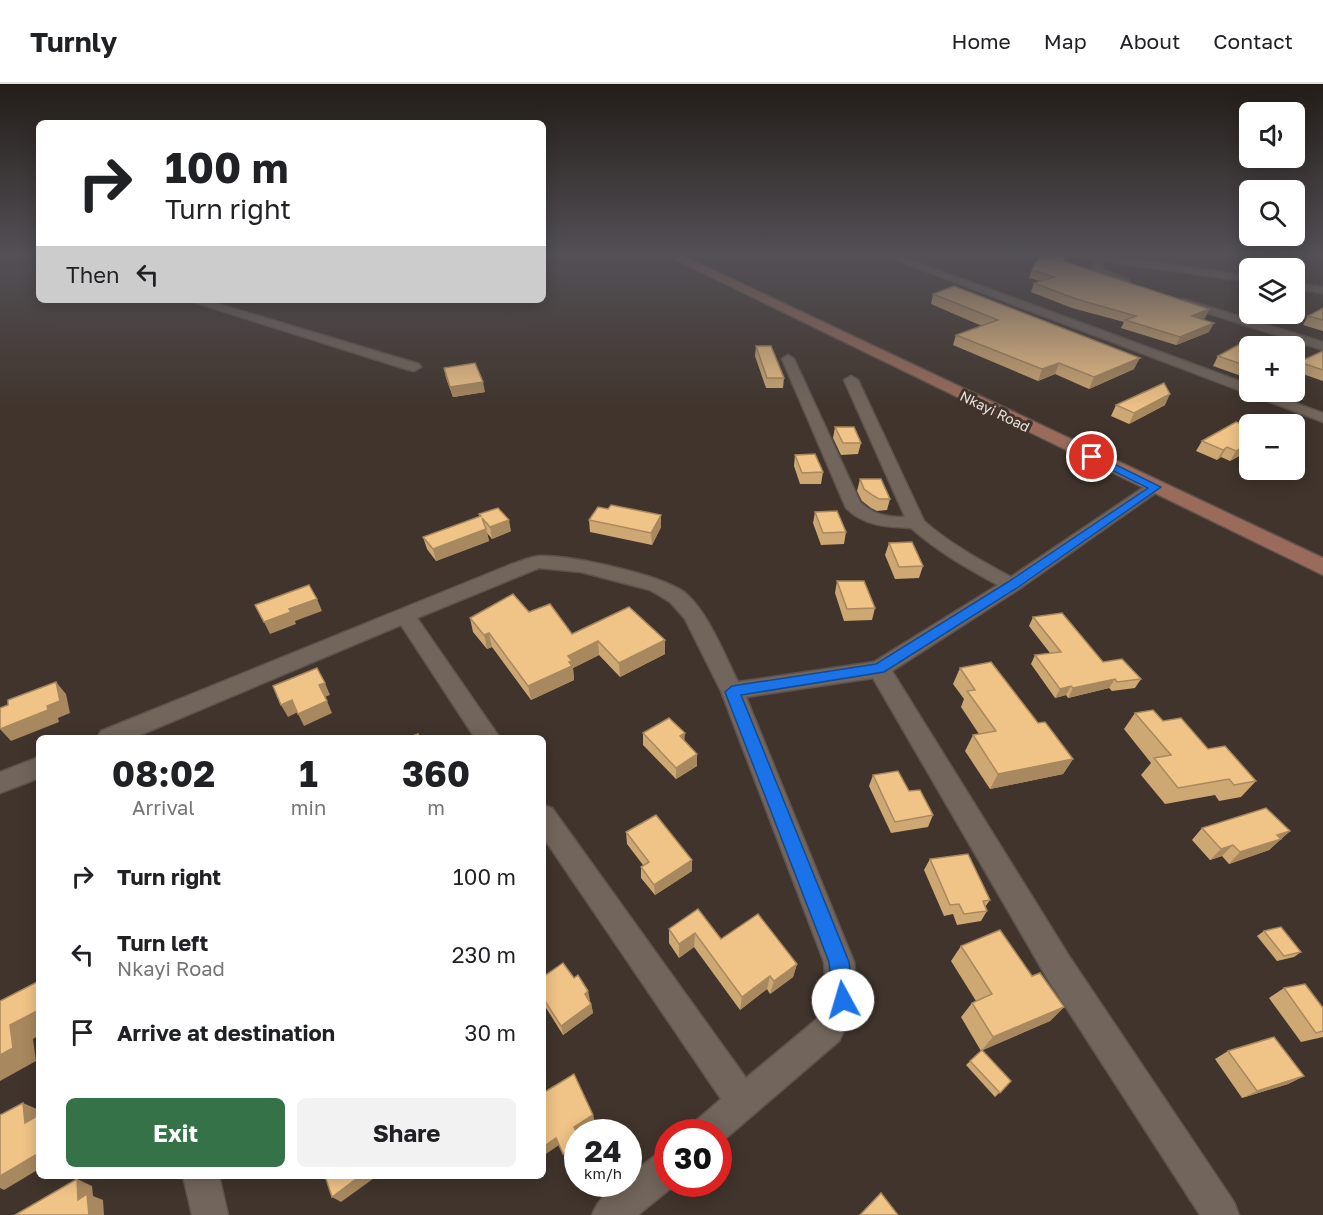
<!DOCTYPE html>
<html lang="en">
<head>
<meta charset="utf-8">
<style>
  body { margin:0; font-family:"Golos Text",sans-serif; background:#f2f2f2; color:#202124; height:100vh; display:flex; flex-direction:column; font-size:22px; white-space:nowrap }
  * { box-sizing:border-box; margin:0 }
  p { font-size:20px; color:#757577 }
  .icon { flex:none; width:33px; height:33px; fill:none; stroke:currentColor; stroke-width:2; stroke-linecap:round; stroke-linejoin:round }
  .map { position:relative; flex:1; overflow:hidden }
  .panel { position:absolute; left:36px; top:651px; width:510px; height:444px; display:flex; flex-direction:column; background:#fff; border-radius:9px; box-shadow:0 3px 15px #0003 }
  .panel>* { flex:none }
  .top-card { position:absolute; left:36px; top:36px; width:510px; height:183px; border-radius:9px; box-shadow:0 3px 15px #0003; background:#fff; color:#202124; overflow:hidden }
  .controls { position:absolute; left:1239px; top:18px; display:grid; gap:12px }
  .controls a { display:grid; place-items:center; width:66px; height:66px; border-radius:9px; background:#fff; box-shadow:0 3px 15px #0003; font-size:30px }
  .speed { position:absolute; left:564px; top:1035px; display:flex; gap:12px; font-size:30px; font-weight:700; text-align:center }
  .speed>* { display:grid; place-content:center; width:78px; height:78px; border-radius:50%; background:#fff; box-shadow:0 3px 15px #0003; line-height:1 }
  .speed small { font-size:15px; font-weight:400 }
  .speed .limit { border:9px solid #d22; background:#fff; color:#111 }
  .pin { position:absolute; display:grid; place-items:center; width:51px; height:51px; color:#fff; margin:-26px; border:3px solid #fff; border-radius:50%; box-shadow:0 2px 6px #0007 }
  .me { position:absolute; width:66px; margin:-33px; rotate:354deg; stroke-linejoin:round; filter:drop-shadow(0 0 4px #0008) }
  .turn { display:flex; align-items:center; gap:21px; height:126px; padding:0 30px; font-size:27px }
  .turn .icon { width:78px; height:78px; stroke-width:2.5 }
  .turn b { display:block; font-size:42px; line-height:51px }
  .then { display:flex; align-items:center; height:57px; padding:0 30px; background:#0003; gap:12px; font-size:22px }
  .eta { display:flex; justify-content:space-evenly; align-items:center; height:102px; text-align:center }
  .eta b { font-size:36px; font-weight:700; line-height:42px }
  .primary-button { display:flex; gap:12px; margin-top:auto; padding:12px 30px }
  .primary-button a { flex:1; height:69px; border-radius:9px; background:#367248; color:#fff; font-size:24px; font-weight:700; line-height:69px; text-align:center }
  .primary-button a+a { background:#f2f2f2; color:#202124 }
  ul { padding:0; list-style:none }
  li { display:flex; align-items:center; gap:18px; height:78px; padding:0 30px }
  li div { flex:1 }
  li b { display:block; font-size:22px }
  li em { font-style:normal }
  header { display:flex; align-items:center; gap:36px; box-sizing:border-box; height:84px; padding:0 30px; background:#fff; border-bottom:2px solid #e0e0e0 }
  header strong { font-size:28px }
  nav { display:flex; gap:33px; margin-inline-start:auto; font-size:21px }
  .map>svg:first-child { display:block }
</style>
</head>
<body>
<header>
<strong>Turnly</strong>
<nav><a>Home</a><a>Map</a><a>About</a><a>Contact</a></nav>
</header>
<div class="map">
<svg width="1323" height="1131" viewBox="0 0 1323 1131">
  <rect width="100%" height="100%" fill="#40342c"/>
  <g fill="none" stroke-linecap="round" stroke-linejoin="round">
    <!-- minor casing -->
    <g stroke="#5d534c" stroke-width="3">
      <g id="minor">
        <polygon points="878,169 891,169 1250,301 1250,308 1265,308 1323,329 1323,338"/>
        <polygon points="1064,169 1099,170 1250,192 1250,198 1103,177 1102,185 1129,196 1129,200 1125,201 1092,188 1093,176 1069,172"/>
        <polygon points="1294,199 1323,203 1323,209 1294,205"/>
        <polygon points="1183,215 1323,258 1323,266 1179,220 1179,216"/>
        <polygon points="187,216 205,216 419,280 421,283 414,287 409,286"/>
        <path d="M788,271L794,275L860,418C873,431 887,433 905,433L844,296L851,292L858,296L924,437C950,460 980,476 1011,493L1150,399L1156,398L1164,403L1019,505L892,587L1069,872L1234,1118L1239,1131H1200L1047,894L873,594L746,613L854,878L858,916L839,957L718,1061V1048H692L697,1036L721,1015L543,753V721L552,724L746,994L817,935L827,914L824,878L721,607L685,535L670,518L650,506L581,488L539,484L417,534L500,654H475L401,541L133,654H97L101,647L512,480C521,477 530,473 539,472C570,471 659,490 684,508C707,526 725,572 738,598L874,578L998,501C967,484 938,468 911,444C887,443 864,442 846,424L782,275Z"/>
        <polygon points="39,673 39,694 0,709 0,688"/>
        <path d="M668,1066V1100H676L638,1131H592C598,1116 612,1100 628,1100V1092L656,1071Z"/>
        <polygon points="183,1092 219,1092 228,1131 192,1131"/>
      </g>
    </g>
    <!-- major casing -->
    <g stroke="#5d534c" stroke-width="3">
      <polygon id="major" points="662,169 677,169 1323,474 1323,491"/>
    </g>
    <!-- minor -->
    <use href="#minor" fill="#72655b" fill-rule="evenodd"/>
    <!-- major -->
    <use href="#major" fill="#9a6b5a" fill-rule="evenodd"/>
  </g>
  <!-- wall -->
  <g fill="#cea873">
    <polygon points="1066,171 1064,177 1209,225 1205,234 1202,235 1209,248 1176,261 1121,244 1124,238 1072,224 1031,208 1034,199 1040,197 1029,194 1032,186"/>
    <polygon points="933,210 1134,285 1089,305 1055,290 1038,297 953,261 956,251 982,242 931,220"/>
    <polygon points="1323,224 1323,247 1303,241 1308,232"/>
    <polygon points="756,262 784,294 783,304 766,304 755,272"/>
    <polygon points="1250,265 1250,295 1213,282 1218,272"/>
    <polygon points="1323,267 1323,297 1294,287 1294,285 1299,278"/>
    <polygon points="444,284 485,308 453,313 446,294"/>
    <polygon points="1116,321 1165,321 1129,340 1111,332"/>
    <polygon points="835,343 861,359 858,370 841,371 833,354"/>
    <polygon points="1202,357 1250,366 1230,377 1221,373 1217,376 1196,367"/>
    <polygon points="795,371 823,388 821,400 800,400 794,382"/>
    <polygon points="860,395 890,415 887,426 877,427 871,424 862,417 857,407"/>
    <polygon points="815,428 846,448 844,460 821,461 813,439"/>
    <polygon points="479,430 511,447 492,455 487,449 489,457 436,477 427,465 423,453 479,433"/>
    <polygon points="589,436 661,443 652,461 590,448"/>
    <polygon points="889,459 923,482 919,494 895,495 885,471"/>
    <polygon points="837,497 875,524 872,536 844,537 835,509"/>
    <polygon points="529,528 572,550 665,570 620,593 599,571 573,584 574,596 531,616 492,563 487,565 473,548 470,534"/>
    <polygon points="1033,533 1103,578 1141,595 1135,604 1112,607 1109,604 1068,614 1066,611 1055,614 1031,580 1035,571 1050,569 1029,542"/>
    <polygon points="960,584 1038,639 1073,675 1063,690 990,705 965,667 973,651 979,650 961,623 964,615 953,600"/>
    <polygon points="1135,629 1163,637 1256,697 1241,713 1219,717 1215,711 1165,720 1141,691 1151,679 1124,645"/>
    <polygon points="643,649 684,657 697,670 697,682 676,695 643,661"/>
    <polygon points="873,691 933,731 928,743 891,749 869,702"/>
    <polygon points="1202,744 1290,747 1269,766 1229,780 1222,772 1210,776 1192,756"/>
    <polygon points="626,748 692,776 692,787 655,811 641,794 641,783 643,781 627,760"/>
    <polygon points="930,775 990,816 985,823 987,827 981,837 957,841 953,830 944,832 924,786"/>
    <polygon points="698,825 721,855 797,880 793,893 770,910 767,905 740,926 694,863 679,874 669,859 669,845"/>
    <polygon points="1264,847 1301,868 1294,873 1277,877 1257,852"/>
    <polygon points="961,862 1032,892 1064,923 1050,937 982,966 1011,997 995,1013 966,981 981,967 961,933 972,919 976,917 951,877"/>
    <polygon points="543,893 588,907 589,917 591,920 593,929 563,951 543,919"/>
    <polygon points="1284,904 1323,924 1323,953 1301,958 1269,914"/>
    <polygon points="1228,967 1304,992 1288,1000 1242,1014 1215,975"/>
  </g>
  <!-- shaded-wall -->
  <g fill="#a8885e">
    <polygon points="1209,225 1205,234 1188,240 1192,232"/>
    <polygon points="1214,239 1209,248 1176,261 1180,253"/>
    <polygon points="1140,274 1134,285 1089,305 1094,293"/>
    <polygon points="1059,279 1055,290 1038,297 1042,285"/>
    <polygon points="483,298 485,308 453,313 450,303"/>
    <polygon points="1170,310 1165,321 1129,340 1134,329"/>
    <polygon points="1250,359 1250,366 1230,377 1236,367"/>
    <polygon points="1227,363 1221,373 1217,376 1223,366"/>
    <polygon points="661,431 661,443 652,461 651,449"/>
    <polygon points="509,436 511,447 492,455 490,443"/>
    <polygon points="486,445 489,457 436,477 433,465"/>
    <polygon points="317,515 322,527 295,537 296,540 270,550 264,538 289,525"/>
    <polygon points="489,549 492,563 487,565 484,551"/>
    <polygon points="665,556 665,570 620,593 619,579"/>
    <polygon points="598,557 599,571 573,584 574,596 531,616 528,602 568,572"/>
    <polygon points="1115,595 1109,604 1068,614 1073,604"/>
    <polygon points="56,598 66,610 70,629 58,634 59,638 11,657 0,645 47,622"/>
    <polygon points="325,599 330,611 325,613 319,601"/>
    <polygon points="1071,602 1066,611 1055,614 1060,605"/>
    <polygon points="292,616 298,628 288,633 281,621"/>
    <polygon points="327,617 332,629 304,642 298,630"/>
    <polygon points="685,649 684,661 680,652"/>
    <polygon points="697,670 697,682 676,695 676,684"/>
    <polygon points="1073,675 1063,690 990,705 998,690"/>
    <polygon points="1290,747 1269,766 1229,780 1240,768 1277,751"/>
    <polygon points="1233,761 1222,772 1210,776 1221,765"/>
    <polygon points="692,776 692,787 655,811 654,801"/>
    <polygon points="543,848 546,859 543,860"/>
    <polygon points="695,849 694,863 679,874 679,860"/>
    <polygon points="797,880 793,893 770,910 774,897"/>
    <polygon points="770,892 767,905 740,926 742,913"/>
    <polygon points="588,907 590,916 587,919 585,910"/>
    <polygon points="591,920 593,929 563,951 561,942"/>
    <polygon points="1064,923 1050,937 981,967 993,953"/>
    <polygon points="39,926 39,951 33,955 36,977 0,997 0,971 10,941"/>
    <polygon points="1304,992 1288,1000 1242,1014 1257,1007"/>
    <polygon points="23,1019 39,1026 39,1049 25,1039"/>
    <polygon points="593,1031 595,1038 579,1048 578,1048 576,1051 574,1043"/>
    <polygon points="556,1054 559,1061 543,1072 543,1063"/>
    <polygon points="578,1060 578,1068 566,1076 563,1070"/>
    <polygon points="39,1069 39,1085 4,1106 0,1104 0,1092"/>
    <polygon points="360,1092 377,1092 341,1118 332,1113"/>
    <polygon points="77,1095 92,1102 93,1112 103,1116 104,1131 89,1131 78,1116"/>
  </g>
  <!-- building -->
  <g fill="#f0c386" stroke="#a8885e" stroke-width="1.5">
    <polygon points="1041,169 1066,171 1063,177 1209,225 1192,232 1214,239 1180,253 1125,236 1136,232 1076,215 1034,199 1055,193 1032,186"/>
    <polygon points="954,202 1140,274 1094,293 1059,279 1042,285 956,251 998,236 933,210"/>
    <polygon points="1323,224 1323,236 1308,232"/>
    <polygon points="1238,261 1250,265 1250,283 1218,272"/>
    <polygon points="756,262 771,262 784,294 767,294"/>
    <polygon points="1323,267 1323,286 1299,278"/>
    <polygon points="475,279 483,298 450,303 444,284"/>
    <polygon points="1164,299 1170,310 1134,329 1116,321"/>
    <polygon points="1236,338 1250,343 1250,359 1236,367 1227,363 1223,366 1202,357"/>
    <polygon points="835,343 854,343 861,359 843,359"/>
    <polygon points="815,370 823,388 802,389 795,371"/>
    <polygon points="860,395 881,395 890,415 879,415 874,412 864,405"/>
    <polygon points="611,421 661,431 651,449 589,436 598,423 608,425"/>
    <polygon points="498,424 509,436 490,443 482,434 486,445 433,465 423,453 481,432 479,430"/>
    <polygon points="837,427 846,448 823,449 815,428"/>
    <polygon points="912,458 923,482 899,483 889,459"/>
    <polygon points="837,497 864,497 875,524 847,525"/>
    <polygon points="309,501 317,515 289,525 291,528 264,538 255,521"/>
    <polygon points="513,510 529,528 550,520 572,550 629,523 665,556 619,579 598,557 568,572 572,577 569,578 572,582 528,602 489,549 484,551 470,534"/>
    <polygon points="1062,529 1103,578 1122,575 1141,595 1117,598 1115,595 1073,604 1071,602 1060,605 1035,571 1061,568 1033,533"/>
    <polygon points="991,578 1038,639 1045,638 1073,675 998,690 973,651 996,647 967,607 975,606 960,584"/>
    <polygon points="317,584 325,599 319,601 327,617 298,630 292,616 281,621 273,602"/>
    <polygon points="56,598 60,617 47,622 48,626 0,645 0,624 8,621 8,616"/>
    <polygon points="1153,626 1163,637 1181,634 1208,665 1225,662 1256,697 1234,701 1229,695 1178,704 1154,674 1171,671 1135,629"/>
    <polygon points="669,634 685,649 680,652 697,670 676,684 643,649"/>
    <polygon points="418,650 420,654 408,654"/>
    <polygon points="898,687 909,707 920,706 933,731 895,738 873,691"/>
    <polygon points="1266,724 1290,747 1277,751 1281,755 1240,768 1233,761 1221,765 1202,744"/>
    <polygon points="656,731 692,776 654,801 641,783 649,778 626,748"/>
    <polygon points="968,770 990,816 983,817 987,827 964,830 959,820 950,821 930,775"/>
    <polygon points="698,825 721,855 758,830 797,880 774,897 770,892 742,913 695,849 679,860 669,845"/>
    <polygon points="1281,843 1301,868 1284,872 1264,847"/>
    <polygon points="1000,846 1032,892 1040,889 1064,923 993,953 972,919 992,910 961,862"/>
    <polygon points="563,879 574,894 578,891 588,907 585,910 591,920 561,942 543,914 543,893"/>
    <polygon points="39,897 39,926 10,941 13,964 0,971 0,917"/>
    <polygon points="1305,900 1323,924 1323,947 1316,949 1284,904"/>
    <polygon points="1274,953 1304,992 1257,1007 1228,967"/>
    <polygon points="982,966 1011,997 1000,1009 970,977"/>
    <polygon points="574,990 593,1031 574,1043 578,1052 578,1060 563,1070 556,1054 543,1063 543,1009"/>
    <polygon points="23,1019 25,1039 37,1032 39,1049 39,1069 0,1092 0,1031"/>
    <polygon points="325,1092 360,1092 332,1113"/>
    <polygon points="77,1095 78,1116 87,1110 89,1131 15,1131"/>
    <polygon points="881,1109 898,1131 860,1131"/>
  </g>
  <!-- sky -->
  <linearGradient id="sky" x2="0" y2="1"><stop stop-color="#231d18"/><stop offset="0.52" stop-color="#535056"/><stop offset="1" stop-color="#535056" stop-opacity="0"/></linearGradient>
  <rect width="1323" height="327" fill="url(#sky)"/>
  <!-- route -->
  <polygon fill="#1a73e8" stroke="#114b97" stroke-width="1.5" points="1089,371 1096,371 1161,403 1017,504 884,588 741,611 849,878 853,916 850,923 843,926 836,923 833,916 829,878 725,608 732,602 876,580 1008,498 1148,404 1089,375"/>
  <g text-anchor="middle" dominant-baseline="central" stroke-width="6" stroke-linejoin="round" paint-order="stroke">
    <!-- far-street labels -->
    <g font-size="14" fill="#e9e1db" stroke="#40342c">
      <text transform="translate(995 327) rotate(26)">Nkayi Road</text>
    </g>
  </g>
</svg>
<div class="controls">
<a><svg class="icon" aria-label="sound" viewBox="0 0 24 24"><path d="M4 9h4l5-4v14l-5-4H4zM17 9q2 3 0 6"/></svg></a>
<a><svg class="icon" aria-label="search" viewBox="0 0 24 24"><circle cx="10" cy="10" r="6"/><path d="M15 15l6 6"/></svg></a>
<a><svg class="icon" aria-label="layers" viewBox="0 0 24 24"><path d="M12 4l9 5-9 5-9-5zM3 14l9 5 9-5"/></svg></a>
<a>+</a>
<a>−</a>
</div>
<div class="speed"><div>24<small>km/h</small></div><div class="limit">30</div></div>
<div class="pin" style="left:1092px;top:373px;background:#d93025"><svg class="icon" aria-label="arrive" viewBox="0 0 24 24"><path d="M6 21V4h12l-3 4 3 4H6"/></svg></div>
<svg class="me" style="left:843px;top:916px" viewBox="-20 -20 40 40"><circle r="19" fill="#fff"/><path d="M0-13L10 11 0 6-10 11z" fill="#1a73e8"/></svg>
<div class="top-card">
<div class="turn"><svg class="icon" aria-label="right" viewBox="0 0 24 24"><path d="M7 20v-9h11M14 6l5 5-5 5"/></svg><div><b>100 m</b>Turn right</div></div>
<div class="then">Then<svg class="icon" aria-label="left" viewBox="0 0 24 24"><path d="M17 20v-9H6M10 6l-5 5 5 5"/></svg></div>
</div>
<section class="panel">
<div class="eta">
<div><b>08:02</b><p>Arrival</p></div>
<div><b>1</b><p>min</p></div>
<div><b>360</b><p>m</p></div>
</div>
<ul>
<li><svg class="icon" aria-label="right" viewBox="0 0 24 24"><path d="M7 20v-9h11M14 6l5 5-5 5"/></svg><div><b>Turn right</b></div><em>100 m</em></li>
<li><svg class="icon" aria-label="left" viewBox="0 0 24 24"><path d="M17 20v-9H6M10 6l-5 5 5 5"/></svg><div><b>Turn left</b><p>Nkayi Road</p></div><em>230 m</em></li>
<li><svg class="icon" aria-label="arrive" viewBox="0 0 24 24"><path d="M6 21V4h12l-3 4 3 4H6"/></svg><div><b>Arrive at destination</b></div><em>30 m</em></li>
</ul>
<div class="primary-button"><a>Exit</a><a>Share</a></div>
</section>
</div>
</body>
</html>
